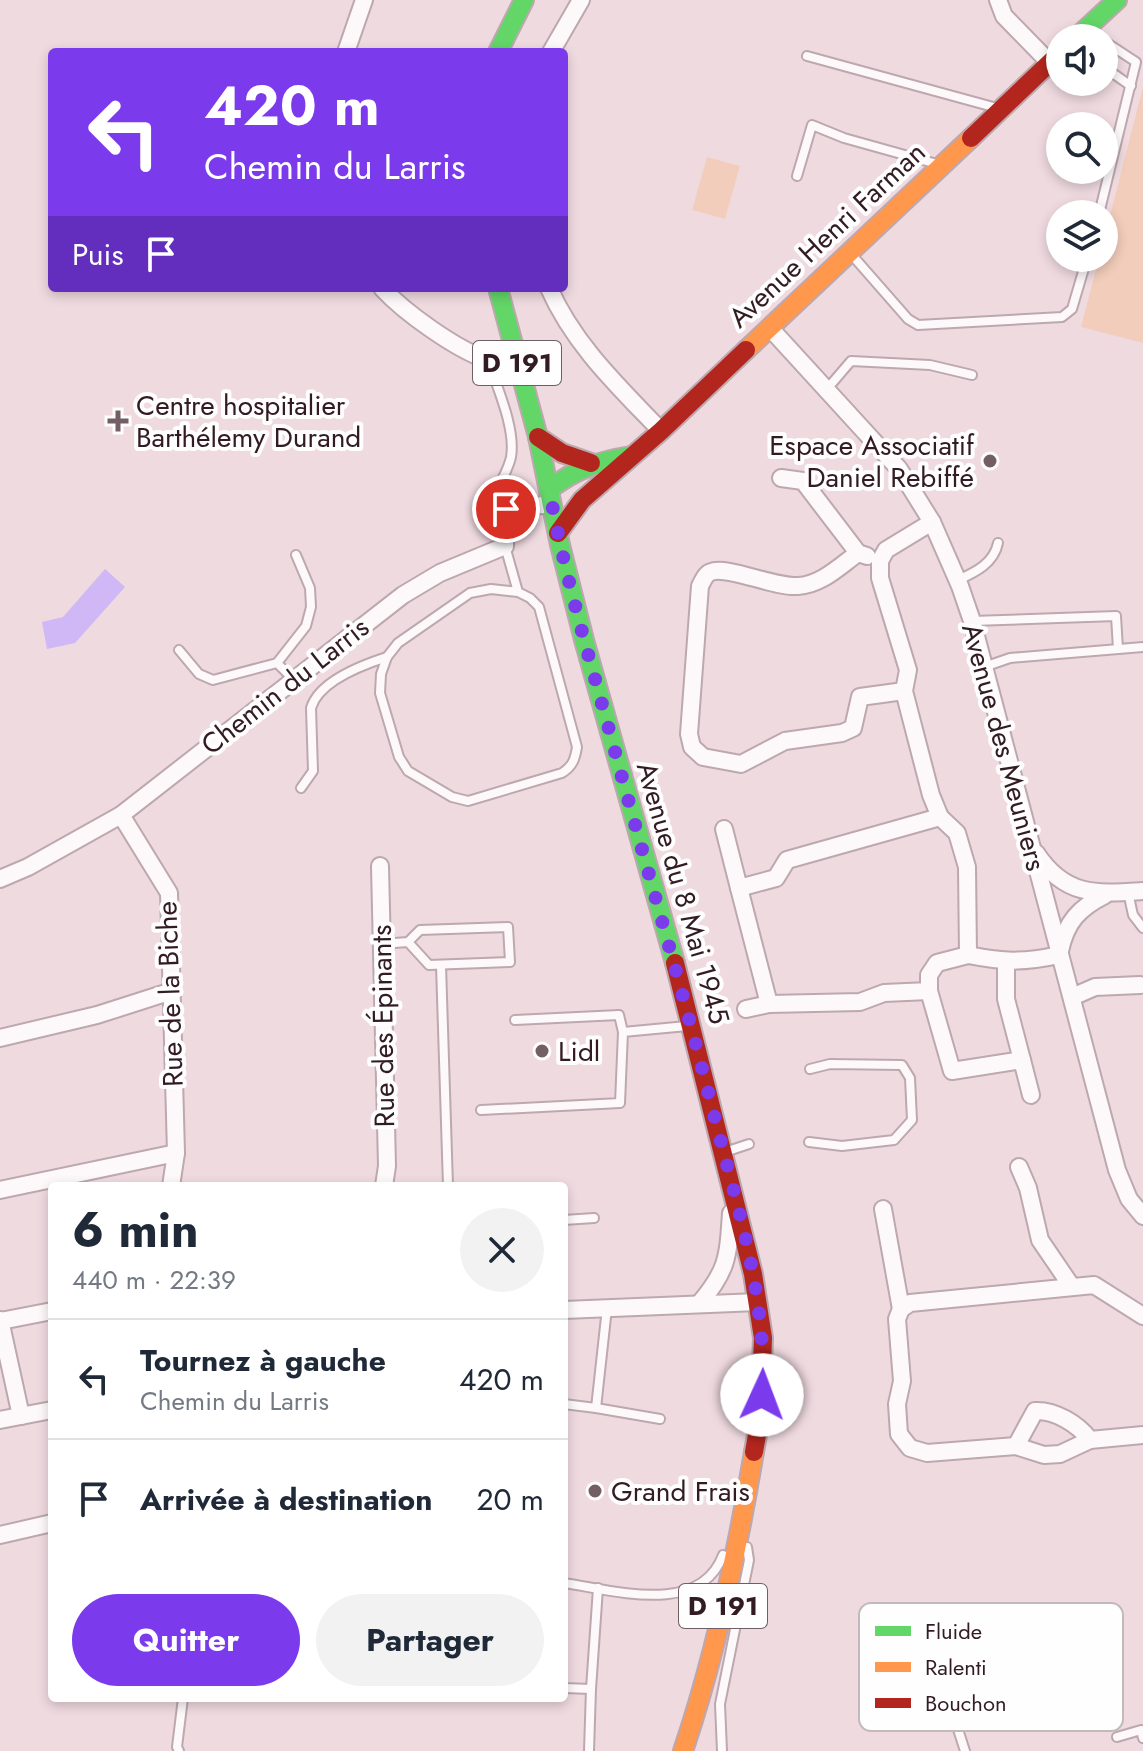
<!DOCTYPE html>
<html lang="fr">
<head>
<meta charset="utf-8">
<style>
  body { margin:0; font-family:Jost,sans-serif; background:#f2f2f3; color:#1f2937; height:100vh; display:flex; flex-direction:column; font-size:30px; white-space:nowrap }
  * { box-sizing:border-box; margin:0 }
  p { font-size:26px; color:#747a83 }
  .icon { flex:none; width:44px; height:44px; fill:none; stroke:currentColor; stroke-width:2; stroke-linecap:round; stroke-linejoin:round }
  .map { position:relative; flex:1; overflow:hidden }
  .side { position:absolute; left:48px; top:1182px; width:520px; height:520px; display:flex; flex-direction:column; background:#fff; border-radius:8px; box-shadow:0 4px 12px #0003 }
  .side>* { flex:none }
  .banner { position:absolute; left:48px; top:48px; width:520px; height:244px; border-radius:8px; box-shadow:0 4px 12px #0003; background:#7c3aed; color:#fff; overflow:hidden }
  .buttons { position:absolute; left:1046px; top:24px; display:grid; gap:16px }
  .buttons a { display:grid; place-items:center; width:72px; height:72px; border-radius:50%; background:#fff; box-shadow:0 4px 12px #0003; font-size:40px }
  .pin { position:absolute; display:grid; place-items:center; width:68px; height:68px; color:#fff; margin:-34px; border:4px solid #fff; border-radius:50%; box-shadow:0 2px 8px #0007 }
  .me { position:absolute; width:88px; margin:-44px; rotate:2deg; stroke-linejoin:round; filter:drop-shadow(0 0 6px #0008) }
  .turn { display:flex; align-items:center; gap:28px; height:168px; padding:0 24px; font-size:36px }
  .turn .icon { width:104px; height:104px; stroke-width:2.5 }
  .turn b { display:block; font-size:56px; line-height:68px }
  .then { display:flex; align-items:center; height:76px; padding:0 24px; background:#0003; gap:16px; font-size:30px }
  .round { display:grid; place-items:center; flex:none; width:84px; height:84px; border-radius:42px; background:#f2f2f3 }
  .overview { display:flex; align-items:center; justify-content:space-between; height:136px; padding:0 24px }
  h1 { font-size:48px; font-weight:700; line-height:60px }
  .primary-button { display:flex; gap:16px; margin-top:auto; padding:16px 24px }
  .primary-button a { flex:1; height:92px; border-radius:48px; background:#7c3aed; color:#fff; font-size:32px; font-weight:700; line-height:92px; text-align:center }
  .primary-button a+a { background:#f2f2f3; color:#1f2937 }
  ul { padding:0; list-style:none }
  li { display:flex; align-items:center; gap:24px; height:120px; padding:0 24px; border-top:2px solid #e0e1e3 }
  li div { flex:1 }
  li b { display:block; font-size:30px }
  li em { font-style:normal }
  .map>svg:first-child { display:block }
</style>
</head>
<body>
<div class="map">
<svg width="1143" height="1751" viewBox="0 0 1143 1751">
  <rect width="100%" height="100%" fill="#efdae0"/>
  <!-- green -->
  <g fill="#f3cdbb">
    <polygon points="1143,87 1143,343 1081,327 1099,258 1104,258 1104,239"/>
    <polygon points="707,157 740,166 725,219 692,210"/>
  </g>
  <!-- water -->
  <polygon fill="#d0b7f6" points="105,569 125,587 75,643 47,649 42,622 63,617"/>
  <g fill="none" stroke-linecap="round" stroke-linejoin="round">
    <!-- lane casing -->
    <g stroke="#bca8ae" stroke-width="12">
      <g id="lane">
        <polyline points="807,56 997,108"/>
        <polyline points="1104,67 1131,86"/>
        <polyline points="797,176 812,125 844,138 937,164"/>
        <polyline points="1099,214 1136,62 1104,41"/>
        <polyline points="852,255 908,319 918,325 1062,317 1072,309 1087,258"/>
        <polyline points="827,389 851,361 930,365 972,375"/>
        <path d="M494,511C492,491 507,476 511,457C516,429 497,387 488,360L513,354"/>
        <path d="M505,546L518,592L530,598L539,607L577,747C575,759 573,766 562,773L468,801L452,797L408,771L399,757L380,693L381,674L387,657L398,643L470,593L491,589L518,592"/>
        <path d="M958,580C976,572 994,563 998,543"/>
        <polyline points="972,621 1116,616 1118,649"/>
        <polyline points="179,650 199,674 213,680 277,663 306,626 311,607 310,588 296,555"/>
        <polyline points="277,663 294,680"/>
        <polyline points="984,667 1010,658 1143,647"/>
        <path d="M301,788L313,771L311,708C319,681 362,665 387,657"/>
        <polyline points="1128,892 1133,915 1143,928"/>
        <polyline points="381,944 408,942 420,930 508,927 510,962 429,965 408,942"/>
        <polyline points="441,965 448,1186"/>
        <polyline points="515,1020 619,1015 623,1032"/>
        <polyline points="481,1110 620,1103 623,1032 687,1026"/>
        <polyline points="809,1142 842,1146 894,1140 912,1120 910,1078 902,1065 830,1064 810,1069"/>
        <polyline points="728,1151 749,1144"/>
        <polyline points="564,1220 594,1218"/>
        <polyline points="564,1404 596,1408 607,1308"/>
        <polyline points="596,1408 660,1419"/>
        <path d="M564,1583C613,1590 700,1617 723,1555"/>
        <polyline points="564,1688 591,1689 598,1588"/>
        <polyline points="955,1720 965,1751"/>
        <polyline points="1117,1737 1141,1730 1143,1738"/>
        <polyline points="179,1751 177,1747 183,1698"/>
        <polyline points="589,1751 591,1689"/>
        <polyline points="722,1751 720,1704 749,1560 747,1547"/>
      </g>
    </g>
    <!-- street casing -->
    <g stroke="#bca8ae" stroke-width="20">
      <g id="street">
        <polyline points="998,0 1004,16 1050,63"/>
        <polyline points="346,52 364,0"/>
        <polyline points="551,52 581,0"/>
        <path d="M382,288C405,313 457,350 488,360"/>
        <path d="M549,288C574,345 619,387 661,431"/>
        <polyline points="770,328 899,469 932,522 960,586 972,621 1117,1170 1129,1199 1143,1216"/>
        <polyline points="781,478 803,481 858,553 867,556"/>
        <path d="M932,522L886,550L880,561V578L908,670L904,691L931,795L940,817L957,833L967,867L968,955C1004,962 1022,963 1059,955"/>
        <path d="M858,553C840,566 821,585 798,586C775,588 726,565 711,572C705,574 703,581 700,586L689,734L692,747L703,757L741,764L785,741L842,733L853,728L860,697L904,691"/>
        <polyline points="121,815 169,893 176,1153 171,1186"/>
        <polyline points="940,817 787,860 776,878 739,888 769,1004 860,1002 884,993 929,991 929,975 937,963 968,955"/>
        <polyline points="724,829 739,888"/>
        <path d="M1036,853C1065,897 1096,894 1143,891"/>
        <polyline points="380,866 387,1166 384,1186"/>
        <polyline points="0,879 28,867 121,815 403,595 440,573 505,546 506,509 552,504"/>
        <path d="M1060,951C1066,922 1079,908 1105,895"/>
        <polyline points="929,991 952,1071 1022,1060 1006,999 1006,962"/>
        <polyline points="1079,994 1095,987 1140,985"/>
        <polyline points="746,1009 769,1004"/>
        <polyline points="0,1038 97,1015 172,991"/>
        <polyline points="1022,1060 1031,1095"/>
        <polyline points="1019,1167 1028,1188 1040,1240 1072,1287"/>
        <polyline points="0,1190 176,1153"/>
        <polyline points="883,1209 901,1309"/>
        <path d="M699,1304C728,1270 728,1257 731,1213"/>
        <polyline points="564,1310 758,1302"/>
        <polyline points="1143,1316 1094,1285 910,1303 901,1309 897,1319 902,1381 897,1404 899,1434 910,1448 927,1453 1016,1446 1044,1455 1060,1454 1090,1440 1143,1435"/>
        <polyline points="0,1320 21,1416"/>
        <polyline points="1,1321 52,1311"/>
        <polyline points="0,1420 52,1410"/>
        <path d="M1016,1446L1035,1411C1055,1410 1078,1424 1090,1440"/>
        <polyline points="0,1535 52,1523"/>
      </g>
    </g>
    <!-- fast casing -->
    <g stroke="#bca8ae" stroke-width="22">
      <g id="fast">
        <polyline points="1076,38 1117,0"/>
        <polyline points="498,52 524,0"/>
        <polyline points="498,288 538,437 560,545 584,640 675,963"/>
        <path d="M550,489C575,469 600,461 631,456"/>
      </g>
    </g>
    <!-- slow casing -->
    <g stroke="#bca8ae" stroke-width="22">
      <g id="slow">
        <polyline points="746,350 971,138"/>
        <path d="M683,1751C716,1654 737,1553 754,1452"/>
      </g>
    </g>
    <!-- jam casing -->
    <g stroke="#bca8ae" stroke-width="22">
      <g id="jam">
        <polyline points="971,138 1060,53"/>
        <polyline points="538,437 562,453 591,463"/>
        <polyline points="558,533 582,500 661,431 746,350"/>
        <polyline points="675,963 753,1274 763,1338 760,1418 754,1452"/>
      </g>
    </g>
    <!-- lane -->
    <use href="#lane" stroke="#fdf9fa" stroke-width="8"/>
    <!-- street -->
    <use href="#street" stroke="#fdf9fa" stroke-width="16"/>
    <!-- fast -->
    <use href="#fast" stroke="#63d668" stroke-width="18"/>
    <!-- slow -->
    <use href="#slow" stroke="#ff974d" stroke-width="18"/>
    <!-- jam -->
    <use href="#jam" stroke="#b3261e" stroke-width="18"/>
  </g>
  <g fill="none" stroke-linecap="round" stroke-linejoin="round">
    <!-- route -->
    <path stroke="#7c3aed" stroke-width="14" stroke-dasharray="0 25.2" d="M506,509L552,504C566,578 587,650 607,722C642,853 681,983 714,1115C737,1206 768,1300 762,1395"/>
  </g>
  <!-- markers -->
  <g fill="#745e65" stroke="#fefefe" stroke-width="3">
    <path d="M114 409h8v8h8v8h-8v8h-8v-8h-8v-8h8z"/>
    <circle cx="990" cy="461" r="8"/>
    <circle cx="542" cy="1051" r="8"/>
    <circle cx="595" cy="1491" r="8"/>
  </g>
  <g text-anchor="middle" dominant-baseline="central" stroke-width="8" stroke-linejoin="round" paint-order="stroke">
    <!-- shield labels -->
    <g fill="#fefefe" stroke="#6f5f65" stroke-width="2">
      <rect x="473" y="341" width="88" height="44" rx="6"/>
      <rect x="679" y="1584" width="88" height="44" rx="6"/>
    </g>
    <g font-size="26" font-weight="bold" fill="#321b23">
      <text x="517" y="363">D 191</text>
      <text x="723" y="1606">D 191</text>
    </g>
    <!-- street labels -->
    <g font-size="28" fill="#321b23" stroke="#fefefe">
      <text transform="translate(827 235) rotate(-43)">Avenue Henri Farman</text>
      <text transform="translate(285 686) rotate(-38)">Chemin du Larris</text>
      <text transform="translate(1004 747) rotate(75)">Avenue des Meuniers</text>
      <text transform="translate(683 893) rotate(74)">Avenue du 8 Mai 1945</text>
      <text transform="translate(170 994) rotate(-92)">Rue de la Biche</text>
      <text transform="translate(383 1026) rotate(-91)">Rue des Épinants</text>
    </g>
    <!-- poi labels -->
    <g font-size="28" fill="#321b23" stroke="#fefefe" text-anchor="start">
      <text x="136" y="405">Centre hospitalier<tspan x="136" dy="32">Barthélemy Durand</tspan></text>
      <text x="974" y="445" text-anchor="end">Espace Associatif<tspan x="974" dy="32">Daniel Rebiffé</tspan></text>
      <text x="558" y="1051">Lidl</text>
      <text x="611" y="1491">Grand Frais</text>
    </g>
  </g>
  <!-- legend -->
  <rect x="859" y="1603" width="264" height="128" rx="12" fill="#fefefe" stroke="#c1babc" stroke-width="2"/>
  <rect x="875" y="1626" width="36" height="10" fill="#63d668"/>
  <rect x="875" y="1662" width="36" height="10" fill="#ff974d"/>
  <rect x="875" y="1698" width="36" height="10" fill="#b3261e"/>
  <g font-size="22" fill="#321b23">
    <text x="925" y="1639">Fluide</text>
    <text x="925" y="1675">Ralenti</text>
    <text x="925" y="1711">Bouchon</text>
  </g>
</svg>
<div class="buttons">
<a><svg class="icon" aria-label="sound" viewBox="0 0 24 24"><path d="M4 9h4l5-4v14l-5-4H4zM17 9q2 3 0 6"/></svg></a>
<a><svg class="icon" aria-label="search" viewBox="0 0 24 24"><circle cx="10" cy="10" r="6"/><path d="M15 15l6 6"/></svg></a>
<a><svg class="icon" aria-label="layers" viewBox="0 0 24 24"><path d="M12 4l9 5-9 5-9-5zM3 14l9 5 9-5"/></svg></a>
</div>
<div class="pin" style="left:506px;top:509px;background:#d93025"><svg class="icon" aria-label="arrive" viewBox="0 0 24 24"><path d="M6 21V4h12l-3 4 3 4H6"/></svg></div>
<svg class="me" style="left:762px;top:1395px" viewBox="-20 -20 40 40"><circle r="19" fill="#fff"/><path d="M0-13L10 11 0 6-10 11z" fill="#7c3aed"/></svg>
<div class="banner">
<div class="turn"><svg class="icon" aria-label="left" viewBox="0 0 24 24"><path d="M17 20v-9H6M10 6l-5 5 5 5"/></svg><div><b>420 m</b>Chemin du Larris</div></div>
<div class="then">Puis<svg class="icon" aria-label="arrive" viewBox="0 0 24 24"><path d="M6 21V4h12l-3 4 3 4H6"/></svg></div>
</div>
<section class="side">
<div class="overview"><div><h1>6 min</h1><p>440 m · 22:39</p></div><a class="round"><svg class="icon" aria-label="close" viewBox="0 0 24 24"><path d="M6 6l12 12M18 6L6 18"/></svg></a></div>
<ul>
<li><svg class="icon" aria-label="left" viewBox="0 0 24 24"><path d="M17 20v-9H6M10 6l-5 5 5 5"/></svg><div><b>Tournez à gauche</b><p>Chemin du Larris</p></div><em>420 m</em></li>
<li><svg class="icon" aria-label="arrive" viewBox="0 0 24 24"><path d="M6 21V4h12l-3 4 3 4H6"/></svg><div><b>Arrivée à destination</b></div><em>20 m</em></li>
</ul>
<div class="primary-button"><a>Quitter</a><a>Partager</a></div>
</section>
</div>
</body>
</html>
